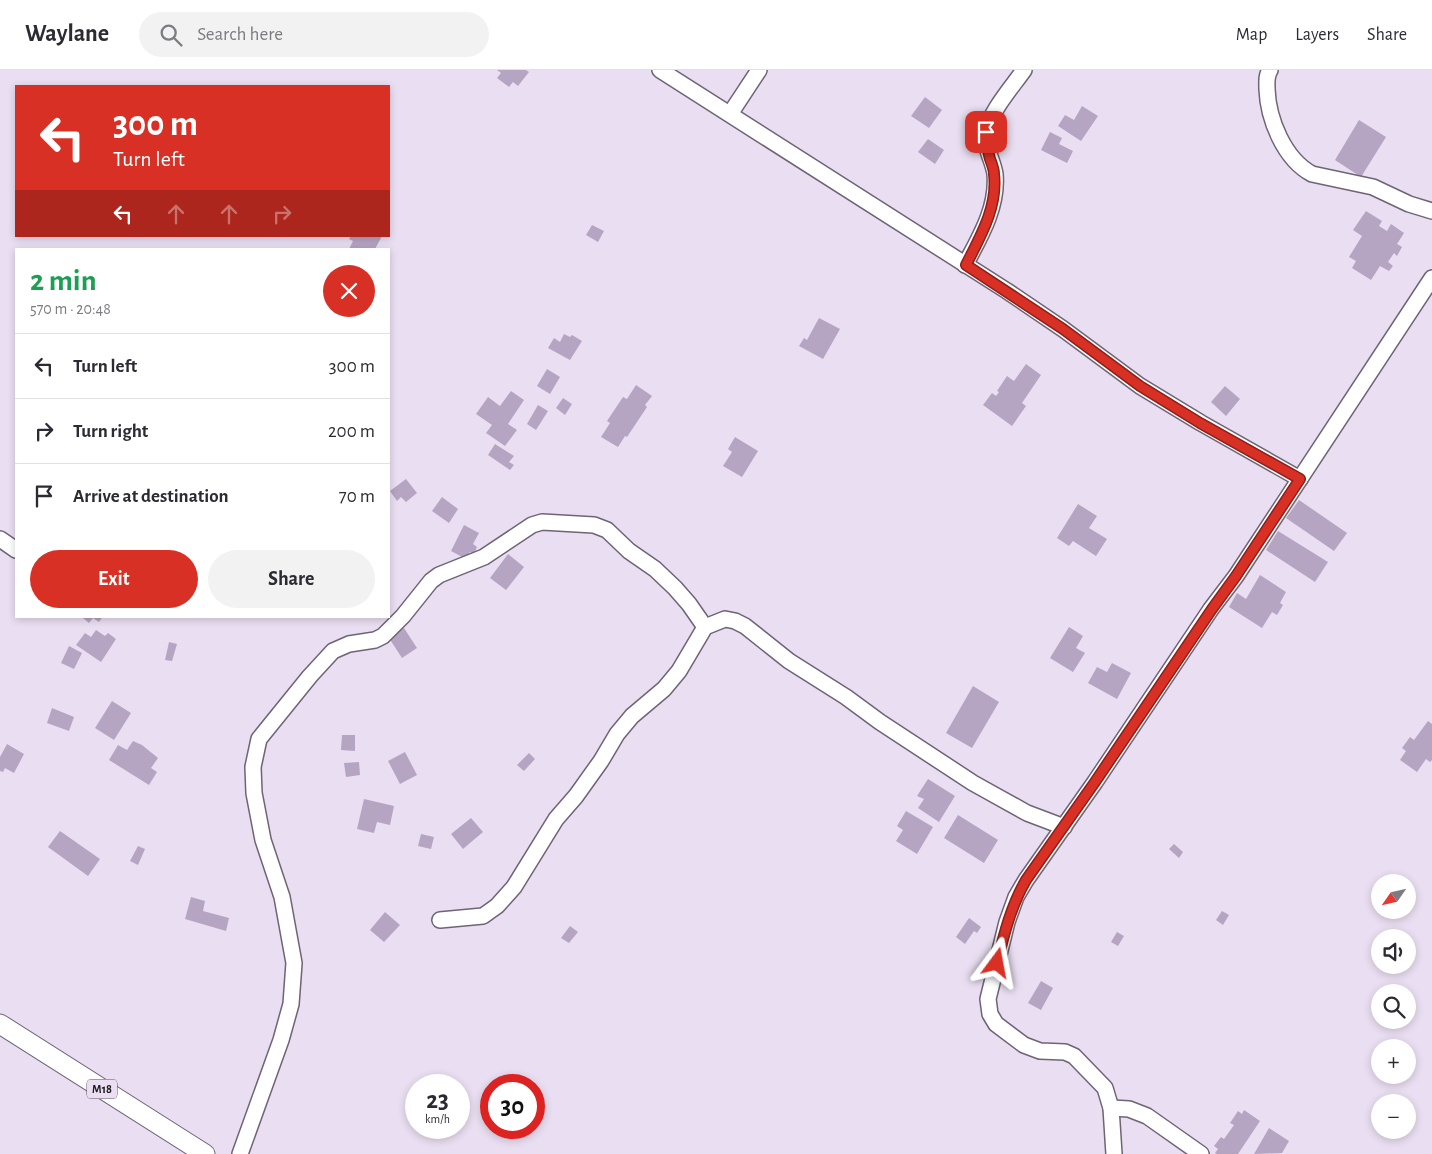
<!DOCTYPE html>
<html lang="en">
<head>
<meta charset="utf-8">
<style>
  body { margin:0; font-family:"Alegreya Sans",sans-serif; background:#f2f2f3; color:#2b2b33; height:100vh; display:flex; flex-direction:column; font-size:19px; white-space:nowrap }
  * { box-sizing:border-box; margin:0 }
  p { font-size:16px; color:#7c7c81 }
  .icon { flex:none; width:28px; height:28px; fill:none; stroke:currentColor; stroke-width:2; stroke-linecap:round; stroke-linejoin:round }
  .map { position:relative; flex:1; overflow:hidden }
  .details { position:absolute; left:15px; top:178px; width:375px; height:370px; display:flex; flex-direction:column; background:#fff; border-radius:0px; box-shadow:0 2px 8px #0003 }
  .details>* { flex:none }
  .banner { position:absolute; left:15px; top:15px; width:375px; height:152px; border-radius:0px; box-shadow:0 2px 8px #0003; background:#d93025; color:#fff; overflow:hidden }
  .needle { width:32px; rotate:236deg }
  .buttons { position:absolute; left:1371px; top:804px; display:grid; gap:10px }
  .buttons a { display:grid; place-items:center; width:45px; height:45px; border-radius:50%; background:#fff; box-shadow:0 2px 8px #0003; font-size:25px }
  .speed { position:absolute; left:405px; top:1004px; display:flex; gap:10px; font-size:25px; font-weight:700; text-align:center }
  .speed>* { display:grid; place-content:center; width:65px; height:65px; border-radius:50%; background:#fff; box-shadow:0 2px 8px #0003; line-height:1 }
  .speed small { font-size:12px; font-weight:400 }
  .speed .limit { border:8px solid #d22; background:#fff; color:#111 }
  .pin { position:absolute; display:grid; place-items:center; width:42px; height:42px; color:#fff; margin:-21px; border-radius:10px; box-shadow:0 2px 8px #0006 }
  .me { position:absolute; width:55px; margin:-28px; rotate:13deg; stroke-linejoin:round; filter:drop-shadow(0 0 4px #0008) }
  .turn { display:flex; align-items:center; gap:18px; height:105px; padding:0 15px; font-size:22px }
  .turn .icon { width:65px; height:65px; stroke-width:2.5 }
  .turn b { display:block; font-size:35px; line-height:42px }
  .lanes { display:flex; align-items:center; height:48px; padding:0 15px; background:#0003; justify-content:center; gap:25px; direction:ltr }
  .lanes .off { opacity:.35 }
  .round { display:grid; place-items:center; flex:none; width:52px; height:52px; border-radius:26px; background:#f2f2f3 }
  .head { display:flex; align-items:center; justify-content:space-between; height:85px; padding:0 15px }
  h1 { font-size:30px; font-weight:700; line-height:38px; color:#1e9e55 }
  .button { display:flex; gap:10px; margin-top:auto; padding:10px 15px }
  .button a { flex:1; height:58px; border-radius:30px; background:#d93025; color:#fff; font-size:20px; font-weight:700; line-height:58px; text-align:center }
  .button a+a { background:#f2f2f3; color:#2b2b33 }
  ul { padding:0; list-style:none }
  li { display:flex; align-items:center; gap:15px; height:65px; padding:0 15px; border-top:1px solid #e1e1e2 }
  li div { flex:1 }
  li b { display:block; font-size:19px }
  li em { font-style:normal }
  header { display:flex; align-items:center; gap:30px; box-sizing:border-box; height:70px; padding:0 25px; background:#fff; border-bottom:1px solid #e1e1e2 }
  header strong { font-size:24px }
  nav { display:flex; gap:28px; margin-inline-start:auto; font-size:18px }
  .search { width:350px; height:45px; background:#f2f2f3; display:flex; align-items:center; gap:12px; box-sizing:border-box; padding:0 18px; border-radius:28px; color:#7c7c81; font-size:19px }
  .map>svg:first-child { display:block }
</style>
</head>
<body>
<header>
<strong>Waylane</strong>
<div class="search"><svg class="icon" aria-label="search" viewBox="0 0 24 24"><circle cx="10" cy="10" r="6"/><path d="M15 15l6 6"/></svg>Search here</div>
<nav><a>Map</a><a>Layers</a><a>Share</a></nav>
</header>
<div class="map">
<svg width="1432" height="1084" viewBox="0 0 1432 1084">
  <rect width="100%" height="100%" fill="#eadff2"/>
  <!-- building -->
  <g fill="#b6a4c3">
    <polygon points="497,0 526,0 529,2 518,16 513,12 509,17 497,8 501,3"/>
    <polygon points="925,27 942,40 929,58 911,46"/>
    <polygon points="1082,36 1098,46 1081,71 1058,56 1065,45 1074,50"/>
    <polygon points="1359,50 1386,67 1361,107 1335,90"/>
    <polygon points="1050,62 1062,68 1059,74 1073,81 1067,93 1041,80"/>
    <polygon points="928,69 944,80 935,94 918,82"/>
    <polygon points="1366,141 1382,151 1379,156 1387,161 1391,154 1404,163 1397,174 1402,177 1397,186 1394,183 1388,192 1393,196 1389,201 1380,196 1371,210 1352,198 1356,191 1349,187 1362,166 1353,160"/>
    <polygon points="592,155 604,161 598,172 586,165"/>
    <polygon points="351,166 382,166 375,179 349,179 353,171 349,169"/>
    <polygon points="819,248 840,259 823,289 799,276 804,268 807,270"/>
    <polygon points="564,264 570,267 572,265 582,271 570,290 548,278 554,268 560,272"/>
    <polygon points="1026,294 1041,305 1022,333 1026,336 1012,356 983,335 992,323 996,326 999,322 997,321 1007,306 1014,311"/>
    <polygon points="547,299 560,307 550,324 537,316"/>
    <polygon points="636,315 652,326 645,335 647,337 627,367 625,366 618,377 601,367 610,353 607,351 623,327 627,329"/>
    <polygon points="1225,316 1240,329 1226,346 1211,332"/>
    <polygon points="511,321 524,330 508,354 517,360 505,376 486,363 492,355 476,344 488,327 500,336"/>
    <polygon points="563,328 572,334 565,345 556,338"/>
    <polygon points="538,335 548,341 536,360 527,354"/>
    <polygon points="735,367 758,381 742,407 723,396 732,382 728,379"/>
    <polygon points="495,374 514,386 509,392 514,395 510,400 488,385"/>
    <polygon points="406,409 417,423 406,432 401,427 397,431 390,421"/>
    <polygon points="442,427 458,439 449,453 432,441"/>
    <polygon points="1299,430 1347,463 1334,481 1286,448"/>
    <polygon points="1078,434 1097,446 1089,458 1107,469 1096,486 1073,471 1069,476 1057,468"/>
    <polygon points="464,455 479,463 473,474 477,477 474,484 470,482 466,489 451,481"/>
    <polygon points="1278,461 1328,492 1315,512 1266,480"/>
    <polygon points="508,484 524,497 506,520 490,508"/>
    <polygon points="1260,505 1286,522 1280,533 1283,535 1277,545 1272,542 1262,558 1229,537 1237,523 1246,529"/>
    <polygon points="84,546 103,546 99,552 93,548 89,553 83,548"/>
    <polygon points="1069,557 1083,566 1076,578 1085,583 1073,602 1050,588"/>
    <polygon points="404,558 417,578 402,588 389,568"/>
    <polygon points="96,560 105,566 108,563 116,569 101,592 76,575 85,563 91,567"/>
    <polygon points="169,572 177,574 172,591 165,590"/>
    <polygon points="69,576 82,583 74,599 61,593"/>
    <polygon points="1112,593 1131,603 1117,629 1088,613 1097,597 1107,602"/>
    <polygon points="973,616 999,632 972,678 946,663"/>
    <polygon points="112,631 131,643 114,670 95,658"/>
    <polygon points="52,638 74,647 69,661 47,653"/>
    <polygon points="1428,651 1432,654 1432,690 1430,692 1426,689 1417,702 1400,690 1406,681 1402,678 1410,667 1414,670"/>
    <polygon points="342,665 355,665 355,681 341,680"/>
    <polygon points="133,671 142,675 158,688 151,698 157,702 149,715 109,690 118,675 127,680"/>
    <polygon points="7,674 24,684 14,703 5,698 3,702 0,701 0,687"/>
    <polygon points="405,682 417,705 400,714 388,691"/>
    <polygon points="529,683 535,689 524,701 517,695"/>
    <polygon points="359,692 360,705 346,707 344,693"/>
    <polygon points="928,709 955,726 939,752 918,738 924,729 917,726"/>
    <polygon points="364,729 394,736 390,755 377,752 374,763 357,759"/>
    <polygon points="906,741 933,757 917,784 896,771 903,760 897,756"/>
    <polygon points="958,745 998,770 984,793 944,768"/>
    <polygon points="471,748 483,762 463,779 451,764"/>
    <polygon points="60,761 100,789 88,806 48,777"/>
    <polygon points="421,764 434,767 431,779 418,776"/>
    <polygon points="1174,774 1183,782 1179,788 1169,779"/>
    <polygon points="138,776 145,779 138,795 130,791"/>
    <polygon points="191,827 205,831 203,841 229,848 226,861 185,849"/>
    <polygon points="1222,841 1229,845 1223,855 1216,850"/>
    <polygon points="385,842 400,855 384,872 370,860"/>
    <polygon points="969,848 981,857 977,863 974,861 965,874 956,867"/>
    <polygon points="570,856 578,862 569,873 561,868"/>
    <polygon points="1117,862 1124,866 1118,876 1111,872"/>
    <polygon points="1041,911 1053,918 1041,940 1028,933"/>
    <polygon points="1244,1040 1260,1051 1238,1084 1217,1084 1215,1083 1218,1079 1214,1076 1221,1067 1224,1069 1234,1055 1230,1053 1238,1041 1242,1044"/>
    <polygon points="1269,1058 1289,1071 1282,1083 1254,1084"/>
  </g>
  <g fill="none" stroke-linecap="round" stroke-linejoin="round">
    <!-- minor casing -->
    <g stroke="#6e6475" stroke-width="18">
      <g id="minor">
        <polyline points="660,0 1007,221 1063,259 1140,316 1201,353 1300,409"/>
        <path d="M1270,0C1266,6 1267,12 1267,19C1268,49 1284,89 1312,104L1373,117L1409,134L1432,141"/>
        <polyline points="730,44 759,0"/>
        <path d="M965,195C980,167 998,137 995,104C993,90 984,78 986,63C989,43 1012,17 1024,0"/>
        <polyline points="0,469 16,480"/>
        <polyline points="440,850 483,846 497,836 514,817 556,749 576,726 601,691 617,664 632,646 664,619 679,601 705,557 725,549 735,551 745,556 789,591 846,627 880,652 973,713 1027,743 1064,757"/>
        <polyline points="1111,1038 1129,1039 1147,1046 1201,1084"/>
        <polyline points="240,1084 281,970 291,934 294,893 282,827 263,770 254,723 253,697 259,669 310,606 333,581 349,574 375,570 383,566 403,546 431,511 439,505 484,487 532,455 542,452 594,455 607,460 629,481 655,499 675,518 689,534 705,557"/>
        <polyline points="1114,1084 1111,1038 1105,1018 1074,986 1065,982 1040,981 1024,975 996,954 990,944 988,929 1007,852 1016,827 1026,810 1095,712 1211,539 1236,506 1432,208"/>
      </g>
    </g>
    <!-- major casing -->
    <g stroke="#6e6475" stroke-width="21">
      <polyline id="major" points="0,954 205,1084"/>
    </g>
    <!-- minor -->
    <use href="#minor" stroke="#fff" stroke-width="15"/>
    <!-- major -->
    <use href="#major" stroke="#fff" stroke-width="19"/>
  </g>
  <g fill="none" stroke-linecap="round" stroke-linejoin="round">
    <!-- route casing -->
    <g stroke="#8d1f18" stroke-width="12">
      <path id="route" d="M986,62C986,70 987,78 989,85C990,91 994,97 994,104C998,137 980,167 966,195L1063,259L1140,316L1200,353L1300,409L1236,506L1212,539L1095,712L1026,810C1011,836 1004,864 997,893"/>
    </g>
    <!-- route -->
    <use href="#route" stroke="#d93025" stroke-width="9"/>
  </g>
  <g text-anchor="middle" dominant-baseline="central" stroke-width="5" stroke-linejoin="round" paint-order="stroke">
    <!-- shield labels -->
    <rect fill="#eadff2" stroke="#5a545e" stroke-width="1" x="87" y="1009.5" width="30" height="19" rx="4"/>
    <g font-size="12" font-weight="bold" fill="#1d191f">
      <text x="102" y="1019">M18</text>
    </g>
  </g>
</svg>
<div class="buttons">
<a><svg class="needle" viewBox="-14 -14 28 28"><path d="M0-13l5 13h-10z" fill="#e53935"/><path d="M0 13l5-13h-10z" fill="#7c7c81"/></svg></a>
<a><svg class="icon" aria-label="sound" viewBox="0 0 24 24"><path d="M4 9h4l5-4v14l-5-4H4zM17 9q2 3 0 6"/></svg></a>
<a><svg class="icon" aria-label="search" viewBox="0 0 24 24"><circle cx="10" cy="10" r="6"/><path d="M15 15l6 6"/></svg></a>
<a>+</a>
<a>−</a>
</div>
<div class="speed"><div>23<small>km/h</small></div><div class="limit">30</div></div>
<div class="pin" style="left:986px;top:62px;background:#d93025"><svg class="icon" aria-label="arrive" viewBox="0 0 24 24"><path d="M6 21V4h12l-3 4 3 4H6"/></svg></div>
<svg class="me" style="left:997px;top:893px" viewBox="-20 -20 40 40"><path d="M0-17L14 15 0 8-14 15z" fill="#d93025" stroke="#fff" stroke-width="4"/></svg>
<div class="banner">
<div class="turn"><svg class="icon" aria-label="left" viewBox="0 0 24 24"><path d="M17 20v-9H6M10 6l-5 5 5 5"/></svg><div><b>300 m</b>Turn left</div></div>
<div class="lanes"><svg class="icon" aria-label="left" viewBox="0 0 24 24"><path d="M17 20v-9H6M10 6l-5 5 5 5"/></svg><svg class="icon off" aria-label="ahead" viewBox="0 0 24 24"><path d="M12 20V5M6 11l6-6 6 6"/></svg><svg class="icon off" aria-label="ahead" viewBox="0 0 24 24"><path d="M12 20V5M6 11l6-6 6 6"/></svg><svg class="icon off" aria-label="right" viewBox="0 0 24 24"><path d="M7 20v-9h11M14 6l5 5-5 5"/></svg></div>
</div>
<section class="details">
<div class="head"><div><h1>2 min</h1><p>570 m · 20:48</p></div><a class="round" style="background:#d93025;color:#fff"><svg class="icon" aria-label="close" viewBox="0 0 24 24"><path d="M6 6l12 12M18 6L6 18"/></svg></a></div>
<ul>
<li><svg class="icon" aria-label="left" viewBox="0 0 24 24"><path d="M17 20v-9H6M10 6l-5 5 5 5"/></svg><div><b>Turn left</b></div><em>300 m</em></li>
<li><svg class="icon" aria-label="right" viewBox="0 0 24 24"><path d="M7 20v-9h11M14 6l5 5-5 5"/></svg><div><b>Turn right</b></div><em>200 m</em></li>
<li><svg class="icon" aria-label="arrive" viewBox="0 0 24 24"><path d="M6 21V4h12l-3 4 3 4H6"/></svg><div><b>Arrive at destination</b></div><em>70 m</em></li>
</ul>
<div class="button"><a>Exit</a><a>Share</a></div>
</section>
</div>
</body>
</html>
